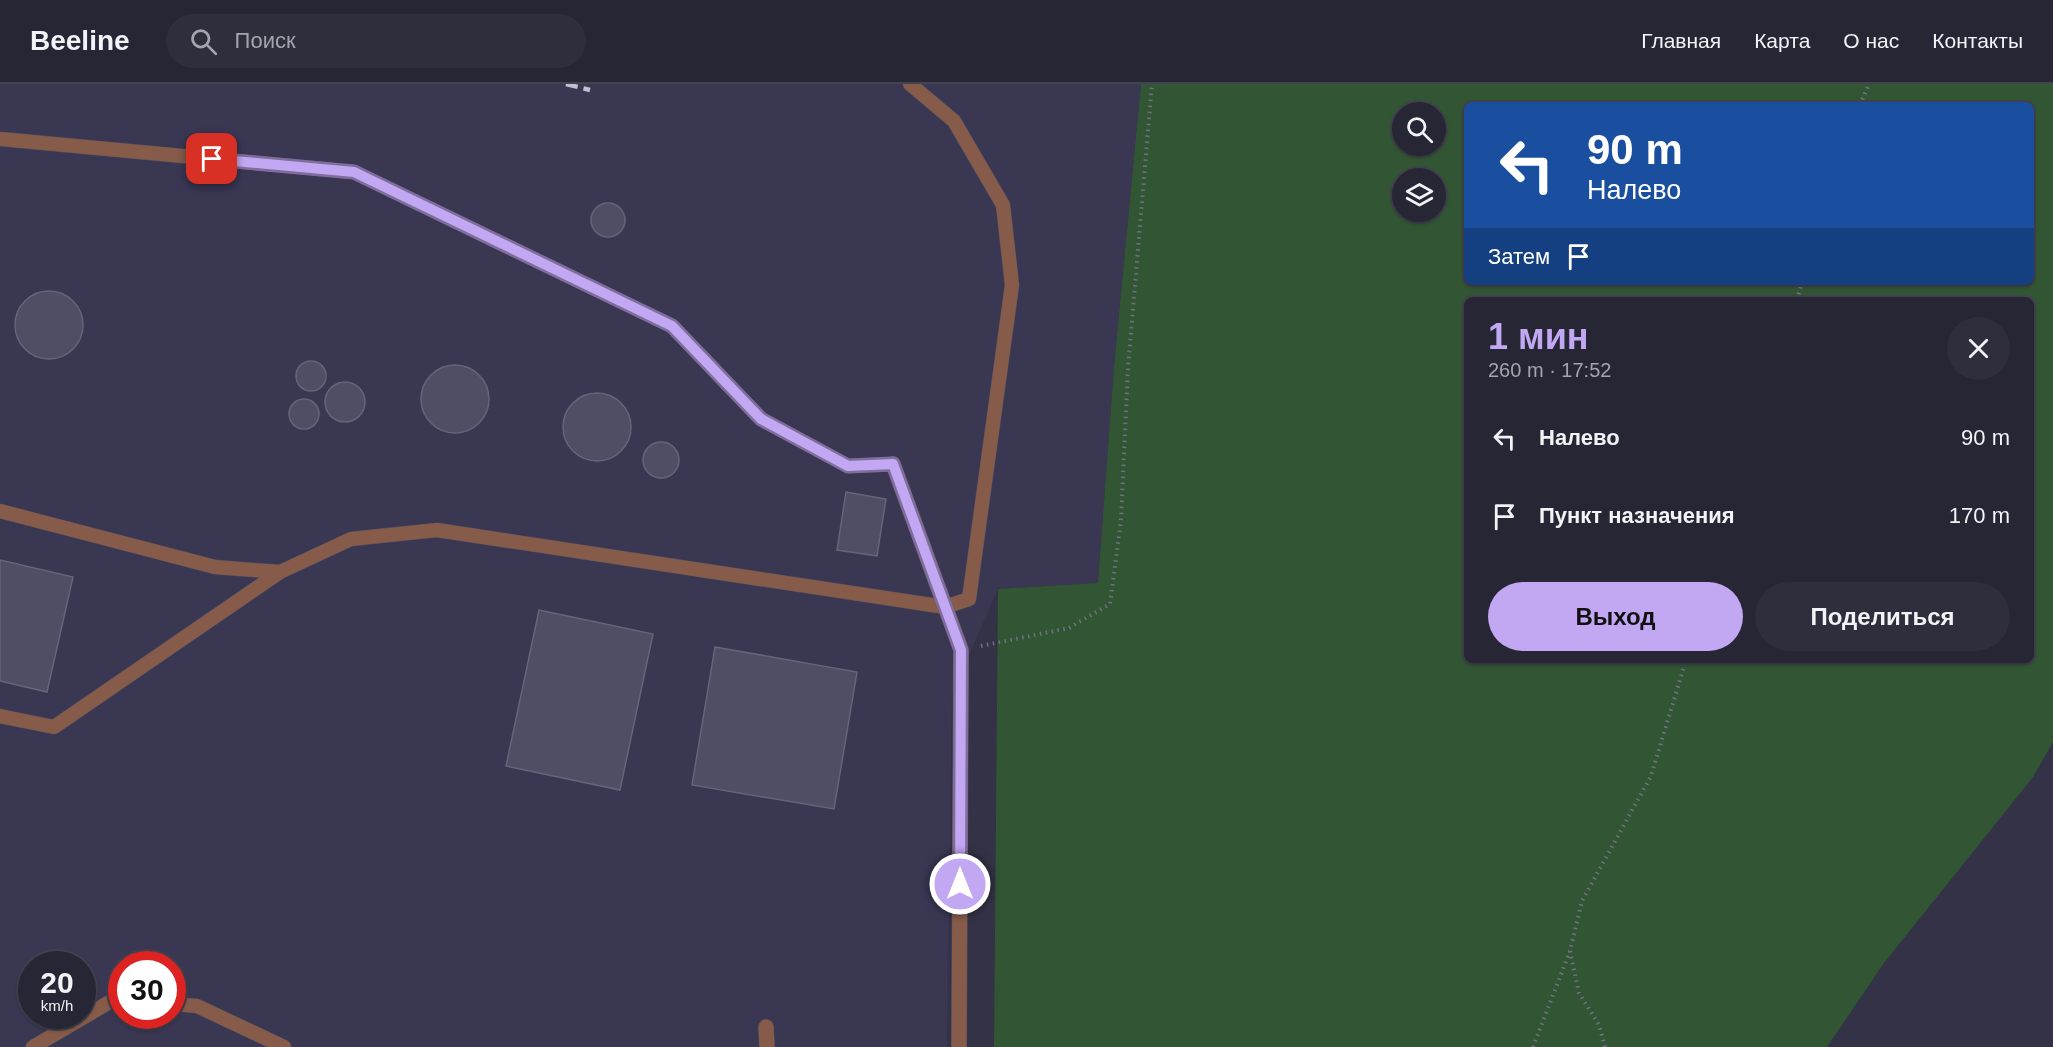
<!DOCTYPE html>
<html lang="ru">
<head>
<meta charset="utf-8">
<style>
  body { margin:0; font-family:Helvetica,sans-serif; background:#2e2e3c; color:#f1f3f6; height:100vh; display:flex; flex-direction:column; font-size:22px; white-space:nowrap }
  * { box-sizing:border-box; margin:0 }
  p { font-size:20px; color:#a4a5ac }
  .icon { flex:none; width:33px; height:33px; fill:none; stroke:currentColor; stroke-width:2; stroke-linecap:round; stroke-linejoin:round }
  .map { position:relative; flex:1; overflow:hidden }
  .side { position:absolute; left:1464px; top:213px; width:570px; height:366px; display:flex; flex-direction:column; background:#262634; border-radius:9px; box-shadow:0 2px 4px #0004,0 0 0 2px #42434f }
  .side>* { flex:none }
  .banner { position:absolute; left:1464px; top:18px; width:570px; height:183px; border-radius:9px; box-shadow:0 2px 4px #0004,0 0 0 2px #42434f; background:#1a4fa0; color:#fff; overflow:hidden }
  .buttons { position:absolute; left:1392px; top:18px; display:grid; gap:12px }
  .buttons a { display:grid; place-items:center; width:54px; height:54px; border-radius:50%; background:#262634; box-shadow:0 2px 4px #0004,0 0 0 2px #42434f; font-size:30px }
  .speed { position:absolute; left:18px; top:867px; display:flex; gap:12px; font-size:30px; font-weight:700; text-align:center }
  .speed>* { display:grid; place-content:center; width:78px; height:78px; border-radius:50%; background:#262634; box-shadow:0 2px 4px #0004,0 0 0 2px #42434f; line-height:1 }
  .speed small { font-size:15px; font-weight:400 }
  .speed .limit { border:9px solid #d22; background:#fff; color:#111 }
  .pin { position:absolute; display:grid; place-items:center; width:51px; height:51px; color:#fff; margin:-26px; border-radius:12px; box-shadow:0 3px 9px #0006 }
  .me { position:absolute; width:66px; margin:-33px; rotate:0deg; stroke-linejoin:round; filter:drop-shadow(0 0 4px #0008) }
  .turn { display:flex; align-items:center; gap:21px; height:126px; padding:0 24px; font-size:27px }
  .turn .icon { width:78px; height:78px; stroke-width:2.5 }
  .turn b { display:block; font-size:42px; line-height:51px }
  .then { display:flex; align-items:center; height:57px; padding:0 24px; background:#0003; gap:12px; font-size:22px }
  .round { display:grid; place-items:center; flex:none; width:63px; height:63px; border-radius:32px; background:#2e2e3c }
  .headline { display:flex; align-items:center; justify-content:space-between; height:102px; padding:0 24px }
  h1 { font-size:36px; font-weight:600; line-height:45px; color:#c2a7f2 }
  .primary-button { display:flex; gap:12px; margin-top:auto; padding:12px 24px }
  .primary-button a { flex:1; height:69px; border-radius:36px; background:#c2a7f2; color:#111; font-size:24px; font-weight:600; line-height:69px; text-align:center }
  .primary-button a+a { background:#2e2e3c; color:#f1f3f6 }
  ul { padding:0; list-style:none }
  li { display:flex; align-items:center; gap:18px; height:78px; padding:0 24px }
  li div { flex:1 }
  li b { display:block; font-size:22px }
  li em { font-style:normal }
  header { display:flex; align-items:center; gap:36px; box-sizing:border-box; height:84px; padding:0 30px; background:#262634; border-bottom:2px solid #42434f }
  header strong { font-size:28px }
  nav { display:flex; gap:33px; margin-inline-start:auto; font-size:21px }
  .search { width:420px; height:54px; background:#2e2e3c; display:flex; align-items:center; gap:15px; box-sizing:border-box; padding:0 21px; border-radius:33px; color:#a4a5ac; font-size:22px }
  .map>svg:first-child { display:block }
</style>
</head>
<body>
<header>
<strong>Beeline</strong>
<div class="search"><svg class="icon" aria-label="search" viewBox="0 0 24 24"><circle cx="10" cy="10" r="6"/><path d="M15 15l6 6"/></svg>Поиск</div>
<nav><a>Главная</a><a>Карта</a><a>О нас</a><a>Контакты</a></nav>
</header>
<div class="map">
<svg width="2053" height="963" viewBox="0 0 2053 963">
  <rect width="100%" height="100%" fill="#333246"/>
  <!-- built -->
  <path fill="#393752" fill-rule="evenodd" d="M0,0H1141L1114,283L1098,500L998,505L952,610L947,963H0ZM32,880H82V932H32ZM122,880H172V932H122Z"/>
  <!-- green -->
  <path fill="#325634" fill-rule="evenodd" d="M1141,0H2053V658L2033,693L1884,879L1827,963H994L998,505L1098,499L1114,283ZM1467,21H2031V198H1467ZM1436,28V62H1402V28ZM1436,94V128H1402V94ZM1467,216H2031V576H1467Z"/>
  <!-- building -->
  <g fill="#4f4e64" stroke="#65647b" stroke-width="1.5">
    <circle cx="608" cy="136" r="17"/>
    <circle cx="49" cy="241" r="34"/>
    <circle cx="311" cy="292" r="15"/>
    <circle cx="455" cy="315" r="34"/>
    <circle cx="345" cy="318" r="20"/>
    <circle cx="597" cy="343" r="34"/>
    <circle cx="304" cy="330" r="15"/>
    <circle cx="661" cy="376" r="18"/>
    <polygon points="846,408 886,415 877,472 837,466"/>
    <polygon points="0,476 73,493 47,608 0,597"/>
    <polygon points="539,526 653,550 620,706 506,682"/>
    <polygon points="715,563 857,588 834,725 692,701"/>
  </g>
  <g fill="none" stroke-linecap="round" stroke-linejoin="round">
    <!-- lane casing -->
    <g stroke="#4f4e61" stroke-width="15">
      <g id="lane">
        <polyline points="0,55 354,88 672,242 761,335 848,382 893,380"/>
        <polyline points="0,427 215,483 280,488"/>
        <polyline points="0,632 54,643 280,488 351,455 437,446 945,523 969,515 1012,201 1003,121 954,37 910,0"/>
        <polyline points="172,920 197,922 284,963"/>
        <polyline points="33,963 113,916 122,916"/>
      </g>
    </g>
    <!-- street casing -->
    <g stroke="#4f4e61" stroke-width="16">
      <g id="street">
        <polyline points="893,380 961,566 959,963"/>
        <polyline points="766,943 767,963"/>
      </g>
    </g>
    <!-- path -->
    <g stroke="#717182" stroke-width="4" stroke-dasharray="1.5 4.5" stroke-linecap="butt">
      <polyline points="1860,21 1869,0"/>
      <polyline points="1797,216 1802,198"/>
      <polyline points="981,562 1069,544 1110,520 1121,436 1128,284 1152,0"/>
      <polyline points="1533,963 1570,867"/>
      <polyline points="1605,963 1599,941 1579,909 1570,867 1582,817 1651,692 1686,576"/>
    </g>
    <!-- lane -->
    <use href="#lane" stroke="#875b49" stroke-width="14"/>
    <!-- street -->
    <use href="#street" stroke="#875b49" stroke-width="15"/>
    <!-- rail -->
    <polyline stroke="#c1c1cf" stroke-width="4.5" stroke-dasharray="12 6" stroke-linecap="butt" points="566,0 590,6"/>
  </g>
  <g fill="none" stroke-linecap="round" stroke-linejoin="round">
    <!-- route casing -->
    <g stroke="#7e6d9d" stroke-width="15">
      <polyline id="route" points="212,75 354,88 672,242 761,335 848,382 893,380 961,566 960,800"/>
    </g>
    <!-- route -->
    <use href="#route" stroke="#c2a7f2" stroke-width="10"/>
  </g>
</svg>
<div class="buttons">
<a><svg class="icon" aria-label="search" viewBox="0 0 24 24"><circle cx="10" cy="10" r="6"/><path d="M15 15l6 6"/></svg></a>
<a><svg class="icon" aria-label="layers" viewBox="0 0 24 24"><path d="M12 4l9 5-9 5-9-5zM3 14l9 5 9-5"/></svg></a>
</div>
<div class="speed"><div>20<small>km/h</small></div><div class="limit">30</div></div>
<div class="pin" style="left:212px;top:75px;background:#d93025"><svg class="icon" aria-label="arrive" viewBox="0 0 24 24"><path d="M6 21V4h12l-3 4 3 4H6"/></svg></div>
<svg class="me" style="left:960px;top:800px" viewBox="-20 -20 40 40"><circle r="17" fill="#c2a7f2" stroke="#fff" stroke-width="3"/><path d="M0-11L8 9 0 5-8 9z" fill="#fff"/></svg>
<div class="banner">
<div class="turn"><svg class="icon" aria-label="left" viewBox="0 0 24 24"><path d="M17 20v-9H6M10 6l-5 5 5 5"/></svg><div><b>90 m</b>Налево</div></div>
<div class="then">Затем<svg class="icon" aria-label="arrive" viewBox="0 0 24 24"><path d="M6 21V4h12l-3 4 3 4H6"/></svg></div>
</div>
<section class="side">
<div class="headline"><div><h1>1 мин</h1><p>260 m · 17:52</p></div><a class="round"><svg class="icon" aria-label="close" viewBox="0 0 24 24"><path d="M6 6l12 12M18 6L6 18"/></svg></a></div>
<ul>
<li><svg class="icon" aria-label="left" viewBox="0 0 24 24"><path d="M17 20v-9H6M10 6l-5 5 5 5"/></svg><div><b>Налево</b></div><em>90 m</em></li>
<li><svg class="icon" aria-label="arrive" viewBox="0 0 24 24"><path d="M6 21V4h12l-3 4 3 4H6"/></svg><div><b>Пункт назначения</b></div><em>170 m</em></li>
</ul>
<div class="primary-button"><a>Выход</a><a>Поделиться</a></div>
</section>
</div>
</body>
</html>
